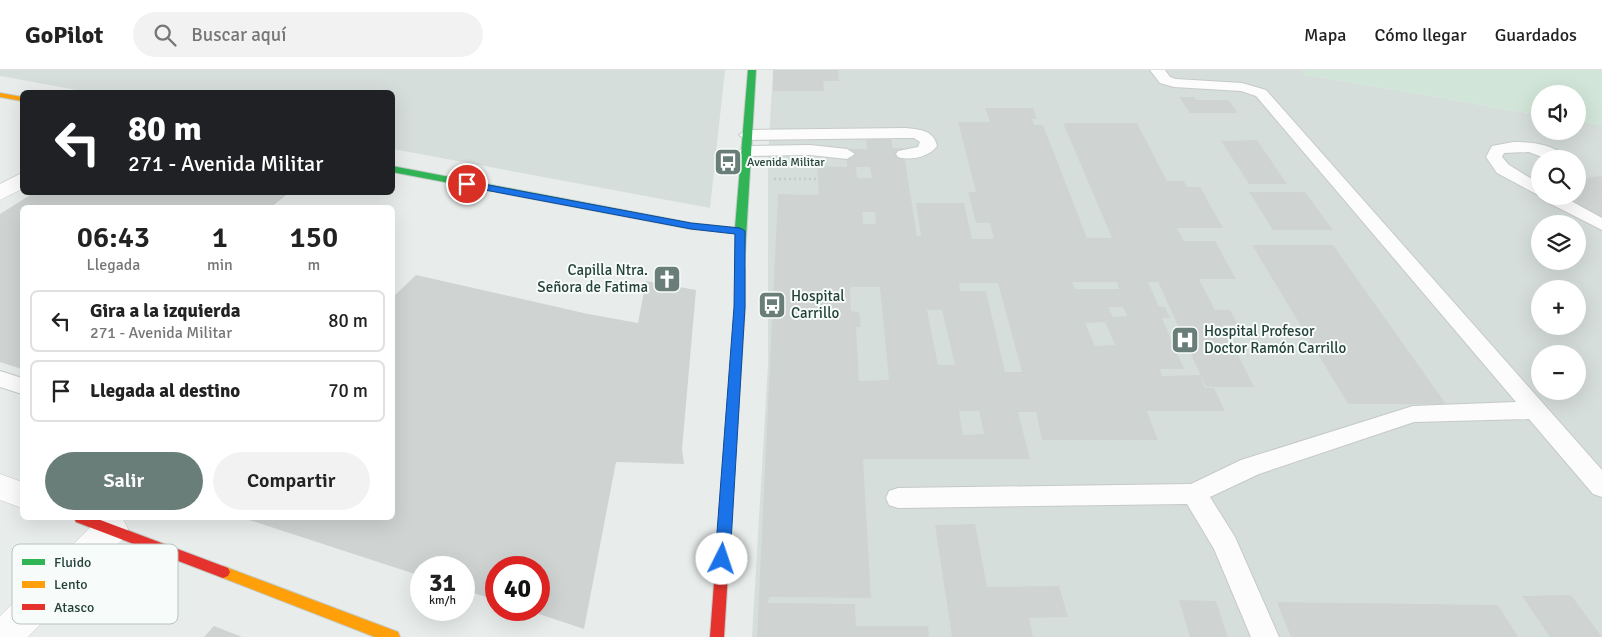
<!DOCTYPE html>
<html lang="es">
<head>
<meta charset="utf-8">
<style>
  body { margin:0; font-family:Signika,sans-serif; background:#f2f2f2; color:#222; height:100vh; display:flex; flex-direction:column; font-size:19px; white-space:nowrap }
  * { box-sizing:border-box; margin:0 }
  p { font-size:16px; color:#767676 }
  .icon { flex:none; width:28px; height:28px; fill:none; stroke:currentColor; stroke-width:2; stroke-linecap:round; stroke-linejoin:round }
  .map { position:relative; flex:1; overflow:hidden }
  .panel { position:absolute; left:20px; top:135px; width:375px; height:315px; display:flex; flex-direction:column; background:#fff; border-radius:8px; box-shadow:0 5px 20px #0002 }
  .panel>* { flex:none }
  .top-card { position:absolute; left:20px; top:20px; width:375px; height:105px; border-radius:8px; box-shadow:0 5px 20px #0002; background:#202124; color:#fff; overflow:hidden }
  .tools { position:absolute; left:1531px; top:15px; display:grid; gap:10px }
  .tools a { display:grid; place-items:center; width:55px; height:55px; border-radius:50%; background:#fff; box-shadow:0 5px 20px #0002; font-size:25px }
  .speed { position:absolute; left:410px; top:486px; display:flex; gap:10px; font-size:25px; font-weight:700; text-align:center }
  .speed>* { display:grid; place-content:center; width:65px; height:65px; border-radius:50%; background:#fff; box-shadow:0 5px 20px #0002; line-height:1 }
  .speed small { font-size:12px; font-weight:400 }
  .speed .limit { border:8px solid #d22; background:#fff; color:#111 }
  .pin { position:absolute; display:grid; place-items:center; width:42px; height:42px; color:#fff; margin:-21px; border:2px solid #fff; border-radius:50%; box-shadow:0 1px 5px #0007 }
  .me { position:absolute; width:55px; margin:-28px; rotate:4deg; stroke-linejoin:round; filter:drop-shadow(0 0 4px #0008) }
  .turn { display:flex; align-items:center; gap:18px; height:105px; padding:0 25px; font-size:22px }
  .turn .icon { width:65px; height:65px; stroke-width:2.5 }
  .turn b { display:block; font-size:35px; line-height:42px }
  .eta { display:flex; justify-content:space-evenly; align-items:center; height:85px; text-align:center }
  .eta b { font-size:30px; font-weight:600; line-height:35px }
  .action { display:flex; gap:10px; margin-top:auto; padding:10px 25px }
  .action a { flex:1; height:58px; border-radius:30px; background:#697e78; color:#fff; font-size:20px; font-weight:600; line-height:58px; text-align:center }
  .action a+a { background:#f2f2f2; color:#222 }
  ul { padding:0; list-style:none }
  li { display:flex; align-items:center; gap:15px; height:62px; margin:0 10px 8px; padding:0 15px; border:2px solid #e0e0e0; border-radius:8px }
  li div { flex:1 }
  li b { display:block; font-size:19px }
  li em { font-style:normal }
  header { display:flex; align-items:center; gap:30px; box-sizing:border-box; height:70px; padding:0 25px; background:#fff; border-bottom:1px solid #e0e0e0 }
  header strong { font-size:24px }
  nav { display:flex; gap:28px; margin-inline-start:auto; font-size:18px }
  .search { width:350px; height:45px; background:#f2f2f2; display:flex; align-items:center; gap:12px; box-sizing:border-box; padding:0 18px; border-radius:28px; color:#767676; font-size:19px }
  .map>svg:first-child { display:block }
</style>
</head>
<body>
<header>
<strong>GoPilot</strong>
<div class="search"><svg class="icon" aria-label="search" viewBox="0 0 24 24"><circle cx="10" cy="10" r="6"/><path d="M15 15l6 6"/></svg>Buscar aquí</div>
<nav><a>Mapa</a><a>Cómo llegar</a><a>Guardados</a></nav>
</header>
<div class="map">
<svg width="1602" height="567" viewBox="0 0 1602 567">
  <rect width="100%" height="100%" fill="#e8edeb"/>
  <!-- built -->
  <g fill="#d6dedb" fill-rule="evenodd">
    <polygon points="0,0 725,0 710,138 393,79 392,22 88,22 0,6"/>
    <path d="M773,0H1302L1306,5L1540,45V61H1578V51L1602,55V567H752L768,295V87ZM1540,89H1578V126H1540ZM1540,154H1578V191H1540ZM1540,219H1578V256H1540ZM1540,284H1578V321H1540Z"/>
  </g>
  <!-- green -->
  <polygon fill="#d1e6d8" points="1302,0 1602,0 1602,55 1578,51 1578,24 1540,24 1540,45 1306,5"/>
  <!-- building -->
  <g fill="#cfd4d2" fill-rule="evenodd">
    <polygon points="773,0 838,0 839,11 823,11 824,21 773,21"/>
    <polygon points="1179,27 1194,27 1196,30 1228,30 1238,43 1190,43"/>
    <path d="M985,38H1033L1037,49H1032L1034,55H1043L1087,168H1112L1063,53H1137L1167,111H1184L1187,117H1200L1223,158H1177L1184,171H1215L1236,209H1199L1215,240H1230L1238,255H1223L1254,317H1206L1158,212H1148L1159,237H1165L1170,248H1162L1184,299H1160L1162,306L1200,305L1205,318H1214L1225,341H1147L1158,370H1042L1036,342H1018L1030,389H863L871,528L769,527L768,533L855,534L856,556H928L929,567H757L778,124L819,125L817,96L847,97V79H867L866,69H891L893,78H903L917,166H921L916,133H964L972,169H994L990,153H976L968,122H976L958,52H990ZM856,97H870L872,108H857ZM862,142H875L876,154H863ZM1072,212H1117L1119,219H1075ZM959,213H998L1022,302H1005L986,221H960ZM850,217H880L889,310L859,311L856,257H861L859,242L851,241ZM1108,237H1123L1127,246L1113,247ZM927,240H942L955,295H938ZM1105,252L1115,275L1095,276L1085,253ZM959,341H979L984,364L963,365Z"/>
    <polygon points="1257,70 1287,114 1249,114 1221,71"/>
    <polygon points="1599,106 1602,107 1602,154 1551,126 1578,126 1578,110"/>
    <polygon points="35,122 290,122 270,138 22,138 22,299 0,292 0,144"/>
    <polygon points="1249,122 1305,122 1333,160 1273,160"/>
    <polygon points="1252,175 1333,175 1446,334 1348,334"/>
    <polygon points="416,205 588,244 638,253 646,211 696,220 682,379 684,394 616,392 584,559 527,540 539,540 539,498 496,498 496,530 464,520 464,498 421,498 421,506 243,448 392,448 392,228"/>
    <polygon points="975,454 987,517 1059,516 1068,547 1029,548 1033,567 952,567 935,455"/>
    <polygon points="1571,525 1602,567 1550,567 1522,526"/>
    <polygon points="1179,530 1216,531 1228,567 1190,567"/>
    <polygon points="1277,532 1498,535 1518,567 1291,567"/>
    <polygon points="214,556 242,567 204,567"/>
  </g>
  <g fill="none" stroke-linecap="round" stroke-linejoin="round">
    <!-- lane casing -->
    <g stroke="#c5cac8" stroke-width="2">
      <g id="lane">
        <polygon points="1150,0 1165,0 1170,7 1176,9 1242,13 1266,20 1602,400 1602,427 1593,424 1529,349 1414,352 1259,404 1210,427 1235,467 1279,567 1251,567 1214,479 1187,434 898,438 889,435 886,428 889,421 898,418 1191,414 1241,390 1413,336 1516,332 1256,26 1241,21 1174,17 1160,13"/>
        <path d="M905,58C918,59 934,60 937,76C929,87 911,91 898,87L896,84L898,81L918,77L920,72L914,68H905L747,70L739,65L747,60Z"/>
        <path d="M1513,72C1530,72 1556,74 1567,89H1547L1529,82L1504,83L1502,87L1509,95L1540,114V126L1497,103L1486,87L1492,76Z"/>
        <polygon points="810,75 847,79 855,84 847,89 810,85 746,86 738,81 746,76"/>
        <polygon points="1540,126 1562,126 1602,148 1602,160 1543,130"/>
        <polygon points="0,301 22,308 22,324 0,317"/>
      </g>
    </g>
    <!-- street casing -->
    <g stroke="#c5cac8" stroke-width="1">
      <g id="street">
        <polygon points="22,103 22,119 0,130 0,114"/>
        <polygon points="0,404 22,412 22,438 0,430"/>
        <polygon points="104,448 123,449 128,459 123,469 28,567 0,567 0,546 99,449"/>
      </g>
    </g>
    <!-- fast casing -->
    <g stroke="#c3cbc8" stroke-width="2">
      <polygon id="fast" points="748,0 756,0 744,201 740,202 735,199 735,163 691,159 392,102 392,96 691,153 735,158"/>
    </g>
    <!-- slow casing -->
    <g stroke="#c3cbc8" stroke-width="2">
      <g id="slow">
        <polygon points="0,23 22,27 22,31 0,27"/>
        <polygon points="740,196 745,199 745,237 734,406 733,410 728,411 723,410 722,406 735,237 735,199"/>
        <polygon points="223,496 398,562 400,567 375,567 218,506 216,502 218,498"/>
      </g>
    </g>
    <!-- jam casing -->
    <g stroke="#c3cbc8" stroke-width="2">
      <g id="jam">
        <polygon points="728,401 733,402 734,406 724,567 710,567 722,406 723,402"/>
        <polygon points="74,448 95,448 228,498 230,502 228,506 223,508 76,452"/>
      </g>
    </g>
    <!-- path -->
    <polyline stroke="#c3ccca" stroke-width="2.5" stroke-dasharray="2 3" stroke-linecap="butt" points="774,109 818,109"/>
    <!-- lane -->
    <use href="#lane" fill="#fcfcfc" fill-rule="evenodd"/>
    <!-- street -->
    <use href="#street" fill="#fcfcfc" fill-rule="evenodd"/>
    <!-- fast -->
    <use href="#fast" fill="#30b455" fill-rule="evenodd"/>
    <!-- slow -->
    <use href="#slow" fill="#ff9f0a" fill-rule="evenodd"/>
    <!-- jam -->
    <use href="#jam" fill="#e5322d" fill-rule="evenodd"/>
  </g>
  <!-- route -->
  <polygon fill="#1a73e8" stroke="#114b97" points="467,111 691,153 740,158 745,161 745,237 730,489 727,494 722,495 718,494 715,489 734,237 735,164 691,159 464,116 462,114"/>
  <!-- icons -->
  <defs>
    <g id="bus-square" transform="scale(1.4375)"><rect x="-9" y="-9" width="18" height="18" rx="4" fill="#697e78" stroke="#f7fbf9"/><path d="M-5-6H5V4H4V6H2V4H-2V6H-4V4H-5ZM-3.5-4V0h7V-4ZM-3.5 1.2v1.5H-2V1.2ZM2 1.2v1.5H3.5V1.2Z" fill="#fff"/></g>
    <g id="church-square" transform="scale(1.4375)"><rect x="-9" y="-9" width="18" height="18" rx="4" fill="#697e78" stroke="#f7fbf9"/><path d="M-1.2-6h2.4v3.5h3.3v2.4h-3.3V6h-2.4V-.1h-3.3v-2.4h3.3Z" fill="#fff"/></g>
    <g id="hospital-square" transform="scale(1.4375)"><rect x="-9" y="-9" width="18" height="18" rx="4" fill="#697e78" stroke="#f7fbf9"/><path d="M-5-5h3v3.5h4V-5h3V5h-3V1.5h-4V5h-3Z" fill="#fff"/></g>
  </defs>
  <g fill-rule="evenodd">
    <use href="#bus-square" x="728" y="92"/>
    <use href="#church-square" x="667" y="209"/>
    <use href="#bus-square" x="772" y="235"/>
    <use href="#hospital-square" x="1185" y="270"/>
  </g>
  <g text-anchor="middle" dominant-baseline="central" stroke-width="4" stroke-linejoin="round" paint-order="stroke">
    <!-- far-poi labels -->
    <g font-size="12" fill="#24423a" stroke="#f7fbf9" text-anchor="start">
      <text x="747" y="92">Avenida Militar</text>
    </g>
    <!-- poi labels -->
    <g font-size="15" fill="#24423a" stroke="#f7fbf9" text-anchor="start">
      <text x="648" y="200" text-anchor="end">Capilla Ntra.<tspan x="648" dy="17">Señora de Fatima</tspan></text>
      <text x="791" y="226">Hospital<tspan x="791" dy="17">Carrillo</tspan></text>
      <text x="1204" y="261">Hospital Profesor<tspan x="1204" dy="17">Doctor Ramón Carrillo</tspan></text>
    </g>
  </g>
  <!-- legend -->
  <rect x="12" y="474" width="166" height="80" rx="8" fill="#f7fbf9" stroke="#b8c4c0" stroke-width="1"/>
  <rect x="22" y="489" width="23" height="6" fill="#30b455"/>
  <rect x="22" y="511" width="23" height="7" fill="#ff9f0a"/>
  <rect x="22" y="534" width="23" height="6" fill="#e5322d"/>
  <g font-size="14" fill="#24423a">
    <text x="54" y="497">Fluido</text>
    <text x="54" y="519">Lento</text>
    <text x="54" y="542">Atasco</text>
  </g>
</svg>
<div class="tools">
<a><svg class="icon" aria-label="sound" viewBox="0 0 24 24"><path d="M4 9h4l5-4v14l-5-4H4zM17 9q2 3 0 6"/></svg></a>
<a><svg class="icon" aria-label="search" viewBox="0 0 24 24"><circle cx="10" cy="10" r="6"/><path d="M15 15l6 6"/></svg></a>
<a><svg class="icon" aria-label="layers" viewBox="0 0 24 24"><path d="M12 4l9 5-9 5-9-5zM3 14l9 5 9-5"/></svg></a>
<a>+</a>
<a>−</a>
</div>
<div class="speed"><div>31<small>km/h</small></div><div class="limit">40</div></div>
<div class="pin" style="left:467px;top:114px;background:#d93025"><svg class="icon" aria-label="arrive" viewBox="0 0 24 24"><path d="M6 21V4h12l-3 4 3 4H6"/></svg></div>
<svg class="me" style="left:722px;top:489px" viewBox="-20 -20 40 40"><circle r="19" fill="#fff"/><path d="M0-13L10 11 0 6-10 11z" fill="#1a73e8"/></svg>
<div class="top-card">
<div class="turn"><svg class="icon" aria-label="left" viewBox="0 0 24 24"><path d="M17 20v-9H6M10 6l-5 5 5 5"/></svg><div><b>80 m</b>271 - Avenida Militar</div></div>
</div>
<section class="panel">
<div class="eta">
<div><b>06:43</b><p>Llegada</p></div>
<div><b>1</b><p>min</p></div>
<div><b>150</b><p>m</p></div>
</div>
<ul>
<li><svg class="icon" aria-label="left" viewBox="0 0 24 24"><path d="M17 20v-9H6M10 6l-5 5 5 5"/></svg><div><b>Gira a la izquierda</b><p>271 - Avenida Militar</p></div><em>80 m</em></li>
<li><svg class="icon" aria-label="arrive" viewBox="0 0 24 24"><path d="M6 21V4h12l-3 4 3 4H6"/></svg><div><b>Llegada al destino</b></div><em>70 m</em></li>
</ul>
<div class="action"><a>Salir</a><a>Compartir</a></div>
</section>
</div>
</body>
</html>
